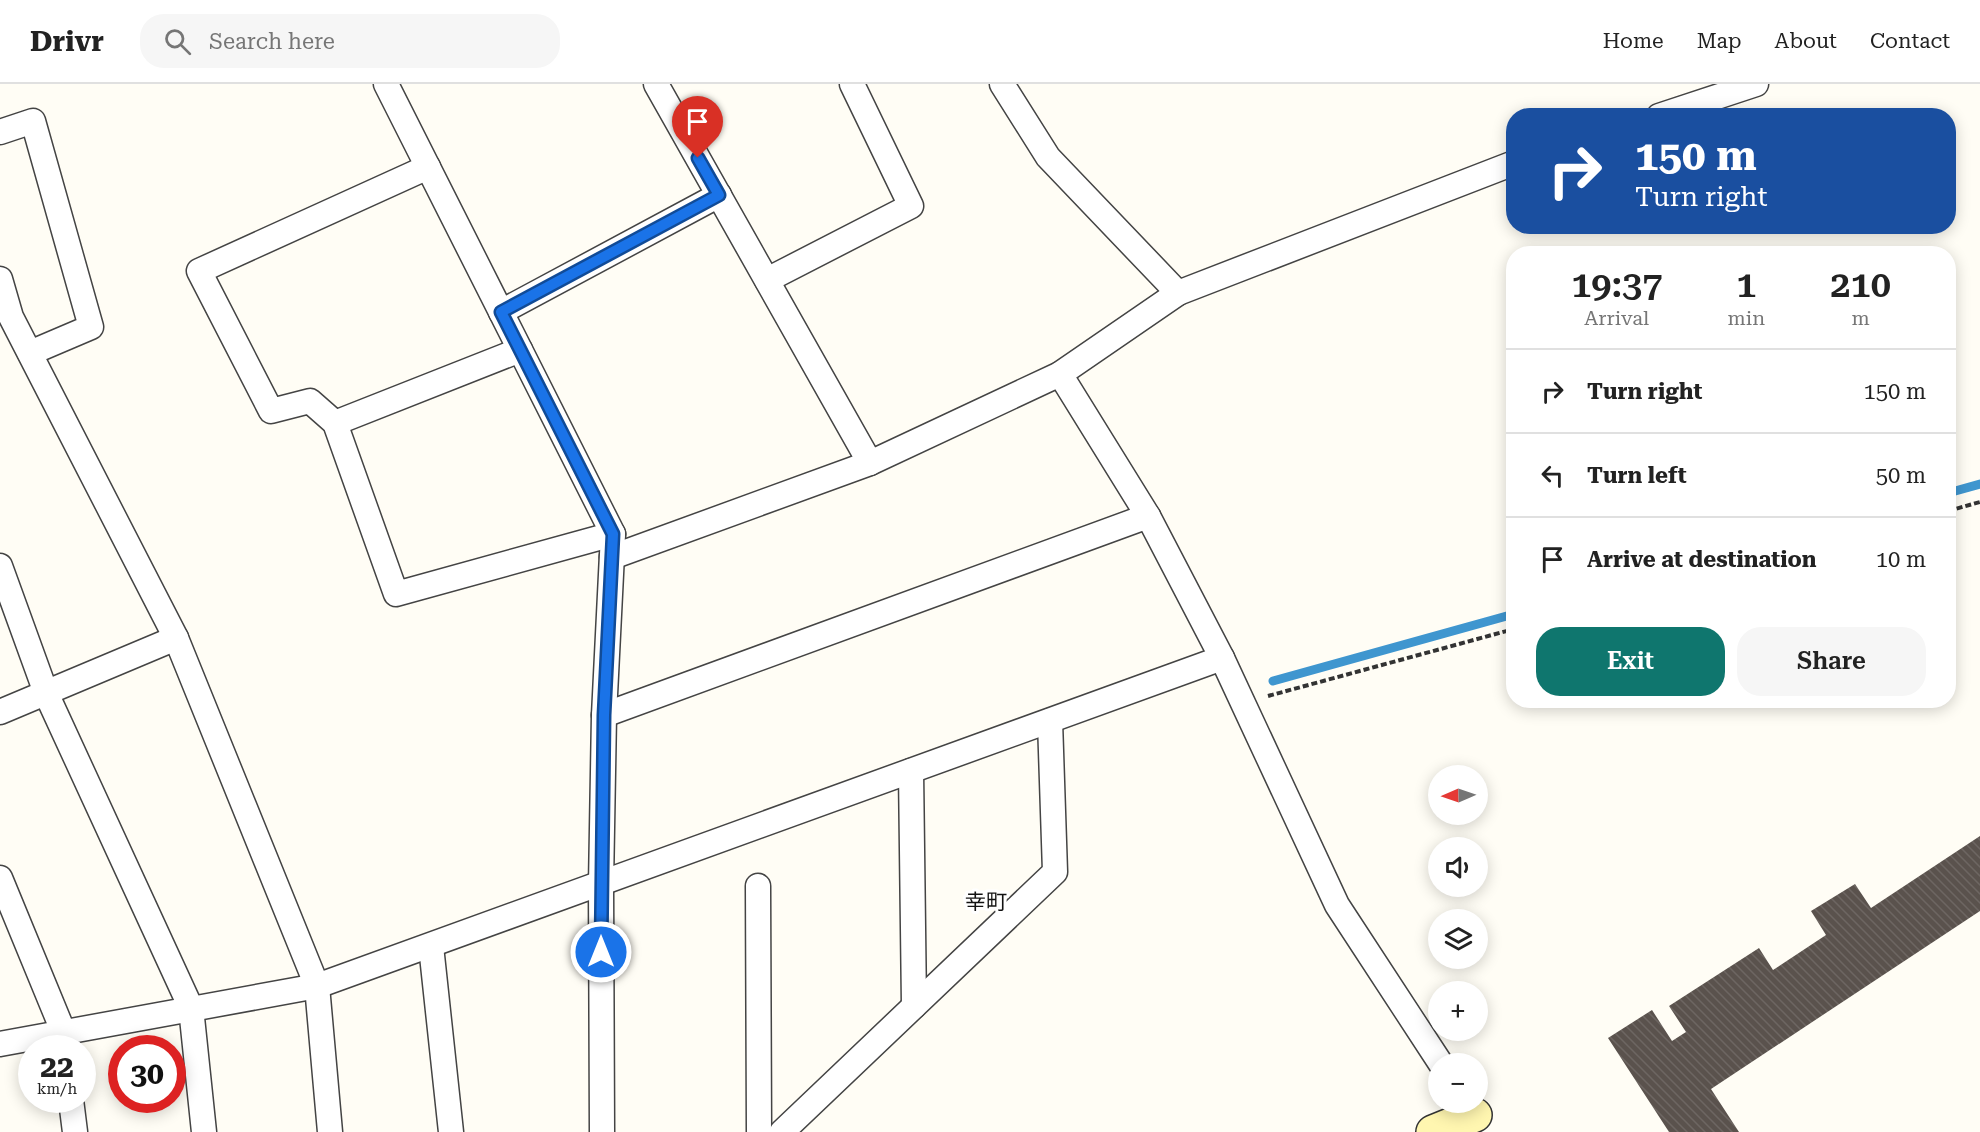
<!DOCTYPE html>
<html lang="en">
<head>
<meta charset="utf-8">
<style>
  body { margin:0; font-family:"Roboto Serif","Noto Sans JP",serif; background:#f6f6f6; color:#222; height:100vh; display:flex; flex-direction:column; font-size:22px; white-space:nowrap }
  * { box-sizing:border-box; margin:0 }
  p { font-size:20px; color:#767676 }
  .icon { flex:none; width:33px; height:33px; fill:none; stroke:currentColor; stroke-width:2; stroke-linecap:round; stroke-linejoin:round }
  .map { position:relative; flex:1; overflow:hidden }
  .drawer { position:absolute; left:1506px; top:162px; width:450px; height:462px; display:flex; flex-direction:column; background:#fff; border-radius:24px; box-shadow:0 3px 15px #0003 }
  .drawer>* { flex:none }
  .hud { position:absolute; left:1506px; top:24px; width:450px; height:126px; border-radius:24px; box-shadow:0 3px 15px #0003; background:#1a4fa0; color:#fff; overflow:hidden }
  .needle { width:39px; rotate:268deg }
  .controls { position:absolute; left:1428px; top:681px; display:grid; gap:12px }
  .controls a { display:grid; place-items:center; width:60px; height:60px; border-radius:50%; background:#fff; box-shadow:0 3px 15px #0003; font-size:30px }
  .speed { position:absolute; left:18px; top:951px; display:flex; gap:12px; font-size:30px; font-weight:700; text-align:center }
  .speed>* { display:grid; place-content:center; width:78px; height:78px; border-radius:50%; background:#fff; box-shadow:0 3px 15px #0003; line-height:1 }
  .speed small { font-size:15px; font-weight:400 }
  .speed .limit { border:9px solid #d22; background:#fff; color:#111 }
  .pin { position:absolute; display:grid; place-items:center; width:51px; height:51px; color:#fff; margin:-62px -26px; border-radius:50% 50% 50% 0; rotate:-45deg; box-shadow:0 0 6px #0007 }
  .pin .icon { rotate:45deg }
  .me { position:absolute; width:66px; margin:-33px; rotate:0deg; stroke-linejoin:round; filter:drop-shadow(0 0 4px #0008) }
  .turn { display:flex; align-items:center; gap:21px; height:126px; padding:0 30px; font-size:27px }
  .turn .icon { width:78px; height:78px; stroke-width:2.5 }
  .turn b { display:block; font-size:42px; line-height:51px }
  .eta { display:flex; justify-content:space-evenly; align-items:center; height:102px; text-align:center }
  .eta b { font-size:36px; font-weight:600; line-height:42px }
  .action { display:flex; gap:12px; margin-top:auto; padding:12px 30px }
  .action a { flex:1; height:69px; border-radius:24px; background:#0f766e; color:#fff; font-size:24px; font-weight:600; line-height:69px; text-align:center }
  .action a+a { background:#f6f6f6; color:#222 }
  ul { padding:0; list-style:none }
  li { display:flex; align-items:center; gap:18px; height:84px; padding:0 30px; border-top:2px solid #e0e0e0 }
  li div { flex:1 }
  li b { display:block; font-size:22px }
  li em { font-style:normal }
  header { display:flex; align-items:center; gap:36px; box-sizing:border-box; height:84px; padding:0 30px; background:#fff; border-bottom:2px solid #e0e0e0 }
  header strong { font-size:28px }
  nav { display:flex; gap:33px; margin-inline-start:auto; font-size:21px }
  .search { width:420px; height:54px; background:#f6f6f6; display:flex; align-items:center; gap:15px; box-sizing:border-box; padding:0 21px; border-radius:24px; color:#767676; font-size:22px }
  .map>svg:first-child { display:block }
</style>
</head>
<body>
<header>
<strong>Drivr</strong>
<div class="search"><svg class="icon" aria-label="search" viewBox="0 0 24 24"><circle cx="10" cy="10" r="6"/><path d="M15 15l6 6"/></svg>Search here</div>
<nav><a>Home</a><a>Map</a><a>About</a><a>Contact</a></nav>
</header>
<div class="map">
<svg width="1980" height="1048" viewBox="0 0 1980 1048">
  <defs>
    <pattern id="building-back-hatch" width="6" height="6" patternUnits="userSpaceOnUse" patternTransform="scale(1.5)"><rect width="6" height="6" fill="#5a524d"/><path d="M-1 5l2 2M0 0l6 6M5-1l2 2" fill="none" stroke="#6d6662"/></pattern>
  </defs>
  <rect width="100%" height="100%" fill="#fffdf5"/>
  <g fill="none" stroke-linecap="round" stroke-linejoin="round">
    <!-- stream -->
    <g stroke="#3f96cf" stroke-width="9">
      <polyline points="1948,409 1980,400"/>
      <polyline points="1273,597 1514,530"/>
    </g>
  </g>
  <!-- building -->
  <polygon fill="url(#building-back-hatch)" points="1980,752 1980,827 1711,1005 1739,1048 1669,1048 1608,954 1652,926 1672,957 1686,948 1669,922 1759,864 1773,886 1826,851 1811,827 1855,800 1871,824"/>
  <g fill="none" stroke-linecap="round" stroke-linejoin="round">
    <!-- street casing -->
    <g stroke="#444" stroke-width="27">
      <g id="street">
        <polyline points="386,0 613,450 604,631 601,801 602,1048"/>
        <polyline points="656,0 870,379"/>
        <polyline points="1002,0 1048,73 1178,209"/>
        <polyline points="1659,32 1756,0"/>
        <polyline points="0,48 33,37 91,243 30,269"/>
        <polyline points="428,83 199,187 271,327 310,317 335,339 396,510 613,450"/>
        <polyline points="0,195 11,233 176,554 317,902 330,1048"/>
        <polyline points="767,196 911,122 852,0"/>
        <polyline points="501,228 719,111"/>
        <polyline points="1060,290 1148,432 1222,574 1337,821 1441,980"/>
        <polyline points="335,339 520,266"/>
        <polyline points="612,473 870,379 1060,290 1178,209 1514,79"/>
        <polyline points="0,482 46,609 191,924 204,1048"/>
        <polyline points="0,628 176,554"/>
        <polyline points="604,631 1148,432"/>
        <polyline points="911,687 914,922"/>
        <polyline points="0,794 63,947 65,964"/>
        <polyline points="758,802 759,1048"/>
        <polyline points="431,862 451,1048"/>
        <polyline points="0,960 317,902 1222,574"/>
        <polyline points="71,1016 75,1048"/>
        <polyline points="782,1048 1055,788 1050,637"/>
      </g>
    </g>
    <!-- secondary casing -->
    <g stroke="#333" stroke-width="36">
      <polyline id="secondary" points="1433,1048 1475,1031"/>
    </g>
    <!-- path -->
    <g stroke="#333" stroke-width="4" stroke-dasharray="6 3" stroke-linecap="butt">
      <polyline points="1948,427 1980,418"/>
      <polyline points="1268,612 1514,545"/>
    </g>
    <!-- street -->
    <use href="#street" stroke="#fff" stroke-width="24"/>
    <!-- secondary -->
    <use href="#secondary" stroke="#fff6b0" stroke-width="33"/>
  </g>
  <g fill="none" stroke-linecap="round" stroke-linejoin="round">
    <!-- route casing -->
    <g stroke="#114b97" stroke-width="15">
      <polyline id="route" points="601,868 604,631 613,450 501,228 719,111 698,74"/>
    </g>
    <!-- route -->
    <use href="#route" stroke="#1a73e8" stroke-width="10"/>
  </g>
  <g text-anchor="middle" dominant-baseline="central" stroke-width="6" stroke-linejoin="round" paint-order="stroke">
    <!-- quarter labels -->
    <g font-size="21" fill="#111" stroke="#fff">
      <text x="986" y="818">幸町</text>
    </g>
  </g>
</svg>
<div class="controls">
<a><svg class="needle" viewBox="-14 -14 28 28"><path d="M0-13l5 13h-10z" fill="#e53935"/><path d="M0 13l5-13h-10z" fill="#767676"/></svg></a>
<a><svg class="icon" aria-label="sound" viewBox="0 0 24 24"><path d="M4 9h4l5-4v14l-5-4H4zM17 9q2 3 0 6"/></svg></a>
<a><svg class="icon" aria-label="layers" viewBox="0 0 24 24"><path d="M12 4l9 5-9 5-9-5zM3 14l9 5 9-5"/></svg></a>
<a>+</a>
<a>−</a>
</div>
<div class="speed"><div>22<small>km/h</small></div><div class="limit">30</div></div>
<div class="pin" style="left:698px;top:74px;background:#d93025"><svg class="icon" aria-label="arrive" viewBox="0 0 24 24"><path d="M6 21V4h12l-3 4 3 4H6"/></svg></div>
<svg class="me" style="left:601px;top:868px" viewBox="-20 -20 40 40"><circle r="17" fill="#1a73e8" stroke="#fff" stroke-width="3"/><path d="M0-11L8 9 0 5-8 9z" fill="#fff"/></svg>
<div class="hud">
<div class="turn"><svg class="icon" aria-label="right" viewBox="0 0 24 24"><path d="M7 20v-9h11M14 6l5 5-5 5"/></svg><div><b>150 m</b>Turn right</div></div>
</div>
<section class="drawer">
<div class="eta">
<div><b>19:37</b><p>Arrival</p></div>
<div><b>1</b><p>min</p></div>
<div><b>210</b><p>m</p></div>
</div>
<ul>
<li><svg class="icon" aria-label="right" viewBox="0 0 24 24"><path d="M7 20v-9h11M14 6l5 5-5 5"/></svg><div><b>Turn right</b></div><em>150 m</em></li>
<li><svg class="icon" aria-label="left" viewBox="0 0 24 24"><path d="M17 20v-9H6M10 6l-5 5 5 5"/></svg><div><b>Turn left</b></div><em>50 m</em></li>
<li><svg class="icon" aria-label="arrive" viewBox="0 0 24 24"><path d="M6 21V4h12l-3 4 3 4H6"/></svg><div><b>Arrive at destination</b></div><em>10 m</em></li>
</ul>
<div class="action"><a>Exit</a><a>Share</a></div>
</section>
</div>
</body>
</html>
